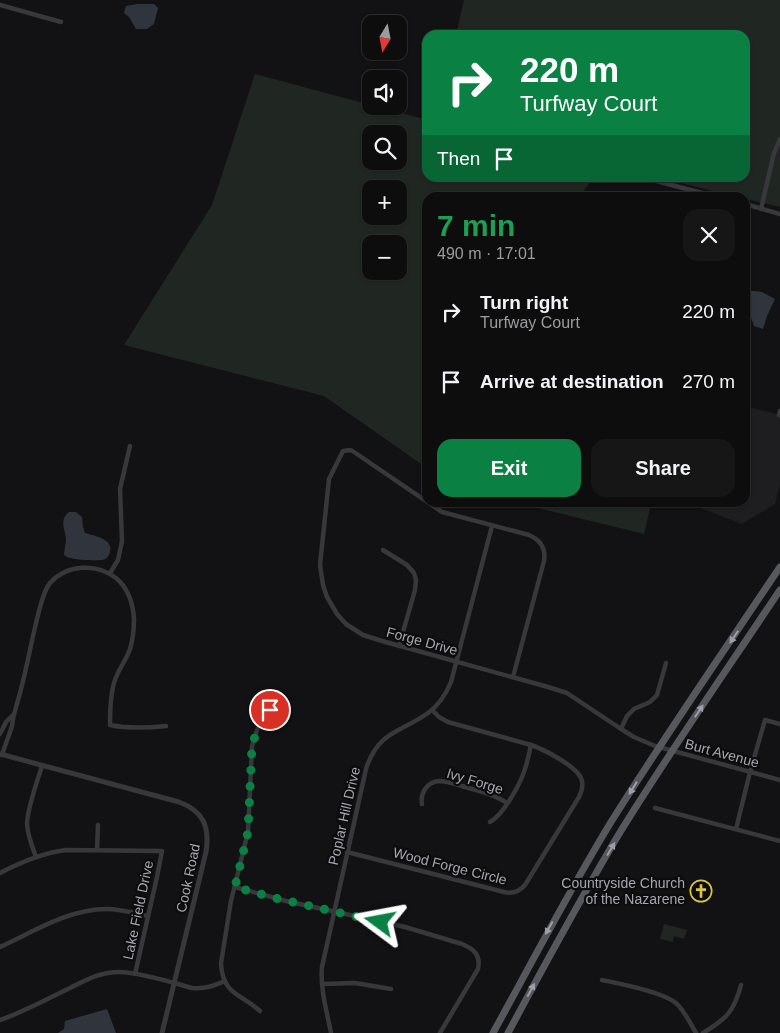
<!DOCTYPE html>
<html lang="en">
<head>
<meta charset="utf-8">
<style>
  body { margin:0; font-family:Helvetica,sans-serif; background:#171617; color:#f1f3f6; height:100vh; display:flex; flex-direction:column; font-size:19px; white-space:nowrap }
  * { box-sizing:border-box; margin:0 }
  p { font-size:16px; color:#9b9c9e }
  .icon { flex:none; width:28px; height:28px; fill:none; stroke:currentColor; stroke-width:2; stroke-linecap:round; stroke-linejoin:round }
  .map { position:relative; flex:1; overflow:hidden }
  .side { position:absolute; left:422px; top:192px; width:328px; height:315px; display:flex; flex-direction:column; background:#0e0d0e; border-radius:15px; box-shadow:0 1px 4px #0004,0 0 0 1px #2e2d2e }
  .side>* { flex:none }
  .top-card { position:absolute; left:422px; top:30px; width:328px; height:152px; border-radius:15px; box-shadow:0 1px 4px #0004,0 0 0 1px #2e2d2e; background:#0b8043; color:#fff; overflow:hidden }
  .needle { width:32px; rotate:190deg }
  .buttons { position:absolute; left:362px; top:15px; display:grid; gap:10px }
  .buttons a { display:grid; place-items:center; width:45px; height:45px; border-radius:10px; background:#0e0d0e; box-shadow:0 1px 4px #0004,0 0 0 1px #2e2d2e; font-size:25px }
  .pin { position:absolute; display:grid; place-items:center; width:42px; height:42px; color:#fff; margin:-21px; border:2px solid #fff; border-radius:50%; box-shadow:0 1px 5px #0007 }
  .me { position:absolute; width:55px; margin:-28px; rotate:283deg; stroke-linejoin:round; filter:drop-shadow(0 0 4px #0008) }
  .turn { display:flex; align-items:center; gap:18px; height:105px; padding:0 15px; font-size:22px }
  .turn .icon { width:65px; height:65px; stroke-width:2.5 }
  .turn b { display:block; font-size:35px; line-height:42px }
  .then { display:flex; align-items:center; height:48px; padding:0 15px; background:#0003; gap:10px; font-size:19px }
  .round { display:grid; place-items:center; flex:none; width:52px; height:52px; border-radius:15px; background:#171617 }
  .head { display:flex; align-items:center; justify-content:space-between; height:85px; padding:0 15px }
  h1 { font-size:30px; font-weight:800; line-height:38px; color:#1e9e55 }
  .action { display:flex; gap:10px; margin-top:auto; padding:10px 15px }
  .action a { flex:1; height:58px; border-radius:15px; background:#0b8043; color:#fff; font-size:20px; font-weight:800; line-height:58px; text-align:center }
  .action a+a { background:#171617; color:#f1f3f6 }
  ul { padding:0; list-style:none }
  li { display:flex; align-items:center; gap:15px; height:70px; padding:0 15px }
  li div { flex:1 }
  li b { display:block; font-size:19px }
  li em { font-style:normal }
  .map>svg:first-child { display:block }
</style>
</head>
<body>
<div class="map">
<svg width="780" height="1033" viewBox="0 0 780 1033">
  <rect width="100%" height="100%" fill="#121113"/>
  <!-- built -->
  <polygon fill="#1e1d1f" points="745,406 780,415 780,485 775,504 742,524 687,503 745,502"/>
  <!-- green -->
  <g fill="#202723" fill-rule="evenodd">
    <polygon points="464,0 780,0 780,207 660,178 745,178 745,35 456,35"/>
    <path d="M255,74L371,105V106H377L427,120L428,178H593L579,197L428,198L427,468L324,396L124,345L212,205ZM371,134H399V161H371ZM371,189H399V216H371ZM371,244H399V271H371Z"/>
    <polygon points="649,503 651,504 644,534 518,503"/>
    <polygon points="664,924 687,930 684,939 674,936 673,942 660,939"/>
  </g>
  <!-- water -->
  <g fill="#30353d">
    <polygon points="137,4 154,4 158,8 154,24 147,29 136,29 129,17 124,13 126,6"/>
    <polygon points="745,290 762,292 775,299 767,316 763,329 754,326 745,301"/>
    <path d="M69,512H76L82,517L83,527L85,533C94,536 113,538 110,552C109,556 107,559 102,560C97,561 76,560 71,558C68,558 66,556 64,555C64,550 66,544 66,539C65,528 59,520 69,512Z"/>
    <polygon points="107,1009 116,1033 58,1033 64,1029 65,1021"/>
  </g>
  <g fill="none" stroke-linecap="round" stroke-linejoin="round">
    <!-- minor -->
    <g stroke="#38383c" stroke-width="4.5">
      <polyline points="0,5 61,22"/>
      <polyline points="645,178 721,198"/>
      <polyline points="745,204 780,214"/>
      <polyline points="761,209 774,153 780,139"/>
      <polyline points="779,415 780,411"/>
      <polyline points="383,550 407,565 414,573 416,580 415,590 399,646"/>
      <polyline points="110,573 118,560 122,541 120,489 130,446"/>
      <path d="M513,677L544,561C546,548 541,540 529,535L442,512L354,452L351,450L343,451L329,479L320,565L323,585L327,597L337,614L346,624L363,635L382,641L548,687L567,693L621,729L634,737L655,746L780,780"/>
      <polyline points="621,729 627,716 634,709 650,702 657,695 666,663"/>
      <polyline points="0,734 6,722 14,714"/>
      <path d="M2,755C5,745 9,736 12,726C13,721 13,716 15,711C17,703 20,694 22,685C28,662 32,638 38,615C41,604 43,592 50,583C67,564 97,563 116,578C128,588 133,603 134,619C134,629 133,639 130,649C126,661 117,671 114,683C110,697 110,711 110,725C129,729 147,728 166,726"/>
      <path d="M422,804C420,793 427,782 439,781C446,781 455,784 462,786C478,791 494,794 507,803"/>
      <polyline points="655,808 780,841"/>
      <path d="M490,822C503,815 519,786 524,772C527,764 529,754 531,745"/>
      <polyline points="736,829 750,772 765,720 780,724"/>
      <polyline points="97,850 98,825"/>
      <path d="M347,852L504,892C512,894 519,892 525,885L579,797C582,791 584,785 581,778C576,766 543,749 531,745L448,722L439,717L432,710"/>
      <path d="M36,857C32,846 27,834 27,823C28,806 37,782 42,766"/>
      <path d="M0,873C21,862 43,853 66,850L162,851L157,877L135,974"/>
      <path d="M235,887L286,901L405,927L462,944C474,949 481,955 478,969L440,1033"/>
      <path d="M0,947C33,932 69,909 106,909C120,909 135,913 148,916"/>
      <path d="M602,980C621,984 664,992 677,1004C685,1012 690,1023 696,1033"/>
      <polyline points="322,984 355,983 391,989"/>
      <path d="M260,1011C241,994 222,994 221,963L231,901L248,832L252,746L257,730L270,710"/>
      <path d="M0,1020C24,1012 47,999 70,988C86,980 102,971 121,972C142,973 171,982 192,988C206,989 213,986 225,981"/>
      <path d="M331,1033C327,1012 320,989 322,967L366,769C378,731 400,733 428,713C439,705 446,694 451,682L492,526"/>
      <path d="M703,1033C726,1019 734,1012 741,985"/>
    </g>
    <!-- tertiary -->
    <path stroke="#38383c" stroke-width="5" d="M0,754L179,802C203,811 210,826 206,852L162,1033"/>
    <!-- trunk -->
    <g stroke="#57585e" stroke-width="7">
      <path d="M493,1033C532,962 569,891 611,822C665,736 723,652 780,567"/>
      <path d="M508,1033C544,966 580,899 619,834C670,751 726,671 780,590"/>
    </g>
  </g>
  <!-- one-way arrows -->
  <defs><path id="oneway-solid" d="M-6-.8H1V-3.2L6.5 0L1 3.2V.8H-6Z" transform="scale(1.25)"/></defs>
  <g fill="#9d9ea9">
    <use href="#oneway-solid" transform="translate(734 637) rotate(124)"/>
    <use href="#oneway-solid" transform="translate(699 711) rotate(-56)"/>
    <use href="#oneway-solid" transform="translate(633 788) rotate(122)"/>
    <use href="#oneway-solid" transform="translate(611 849) rotate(-59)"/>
    <use href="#oneway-solid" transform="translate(549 928) rotate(119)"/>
    <use href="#oneway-solid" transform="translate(531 990) rotate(-62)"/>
  </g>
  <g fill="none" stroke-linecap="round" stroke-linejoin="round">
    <!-- route -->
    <polyline stroke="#0b8043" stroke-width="9" stroke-dasharray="0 16.2" points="270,710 257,730 252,746 248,832 235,887 275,898 380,922"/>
  </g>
  <!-- icons -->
  <defs>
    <g id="church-ring" transform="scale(1.125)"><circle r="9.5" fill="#0d0c0d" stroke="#d9c443" stroke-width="1.5"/><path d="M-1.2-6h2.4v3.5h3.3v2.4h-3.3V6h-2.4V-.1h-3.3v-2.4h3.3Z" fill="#d9c443"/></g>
  </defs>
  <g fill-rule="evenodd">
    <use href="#church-ring" x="701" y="891"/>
  </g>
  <g text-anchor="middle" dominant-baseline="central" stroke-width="4.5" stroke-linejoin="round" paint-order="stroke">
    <!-- street labels -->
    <g font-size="14" fill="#a5a6b1" stroke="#0d0c0d">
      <text transform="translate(422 641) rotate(15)">Forge Drive</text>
      <text transform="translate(722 753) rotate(15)">Burt Avenue</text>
      <text transform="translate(475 781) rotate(17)">Ivy Forge</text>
      <text transform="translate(344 816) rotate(-77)">Poplar Hill Drive</text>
      <text transform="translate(450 866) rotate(14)">Wood Forge Circle</text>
      <text transform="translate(188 878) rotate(-78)">Cook Road</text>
      <text transform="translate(138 910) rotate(-78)">Lake Field Drive</text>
    </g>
    <!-- poi labels -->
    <g font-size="14" fill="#a5a6b1" stroke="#0d0c0d" text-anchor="end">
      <text x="685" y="883">Countryside Church<tspan x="685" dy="16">of the Nazarene</tspan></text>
    </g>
  </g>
</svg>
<div class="buttons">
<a><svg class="needle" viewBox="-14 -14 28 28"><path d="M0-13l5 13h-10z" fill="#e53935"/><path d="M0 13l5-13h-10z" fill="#9b9c9e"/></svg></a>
<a><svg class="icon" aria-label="sound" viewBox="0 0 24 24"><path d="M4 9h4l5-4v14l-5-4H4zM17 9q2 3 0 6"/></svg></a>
<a><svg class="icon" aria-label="search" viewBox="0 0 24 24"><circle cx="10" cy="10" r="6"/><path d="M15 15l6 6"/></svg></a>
<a>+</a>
<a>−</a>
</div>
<div class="pin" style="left:270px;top:710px;background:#d93025"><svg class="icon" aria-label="arrive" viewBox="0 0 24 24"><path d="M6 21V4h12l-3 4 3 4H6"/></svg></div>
<svg class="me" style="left:380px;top:922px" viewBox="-20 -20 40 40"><path d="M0-17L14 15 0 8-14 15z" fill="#0b8043" stroke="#fff" stroke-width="4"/></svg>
<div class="top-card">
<div class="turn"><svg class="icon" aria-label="right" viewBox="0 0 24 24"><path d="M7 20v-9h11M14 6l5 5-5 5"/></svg><div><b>220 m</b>Turfway Court</div></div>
<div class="then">Then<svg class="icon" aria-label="arrive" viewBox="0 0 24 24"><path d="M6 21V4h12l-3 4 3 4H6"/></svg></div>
</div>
<section class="side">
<div class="head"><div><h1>7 min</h1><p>490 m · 17:01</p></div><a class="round"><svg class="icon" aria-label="close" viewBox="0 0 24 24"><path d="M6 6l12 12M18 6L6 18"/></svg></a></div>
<ul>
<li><svg class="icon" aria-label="right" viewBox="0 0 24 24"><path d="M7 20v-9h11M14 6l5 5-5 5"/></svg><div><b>Turn right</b><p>Turfway Court</p></div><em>220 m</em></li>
<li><svg class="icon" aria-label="arrive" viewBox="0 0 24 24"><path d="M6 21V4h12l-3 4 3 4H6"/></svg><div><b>Arrive at destination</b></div><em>270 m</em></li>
</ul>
<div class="action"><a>Exit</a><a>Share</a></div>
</section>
</div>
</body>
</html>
